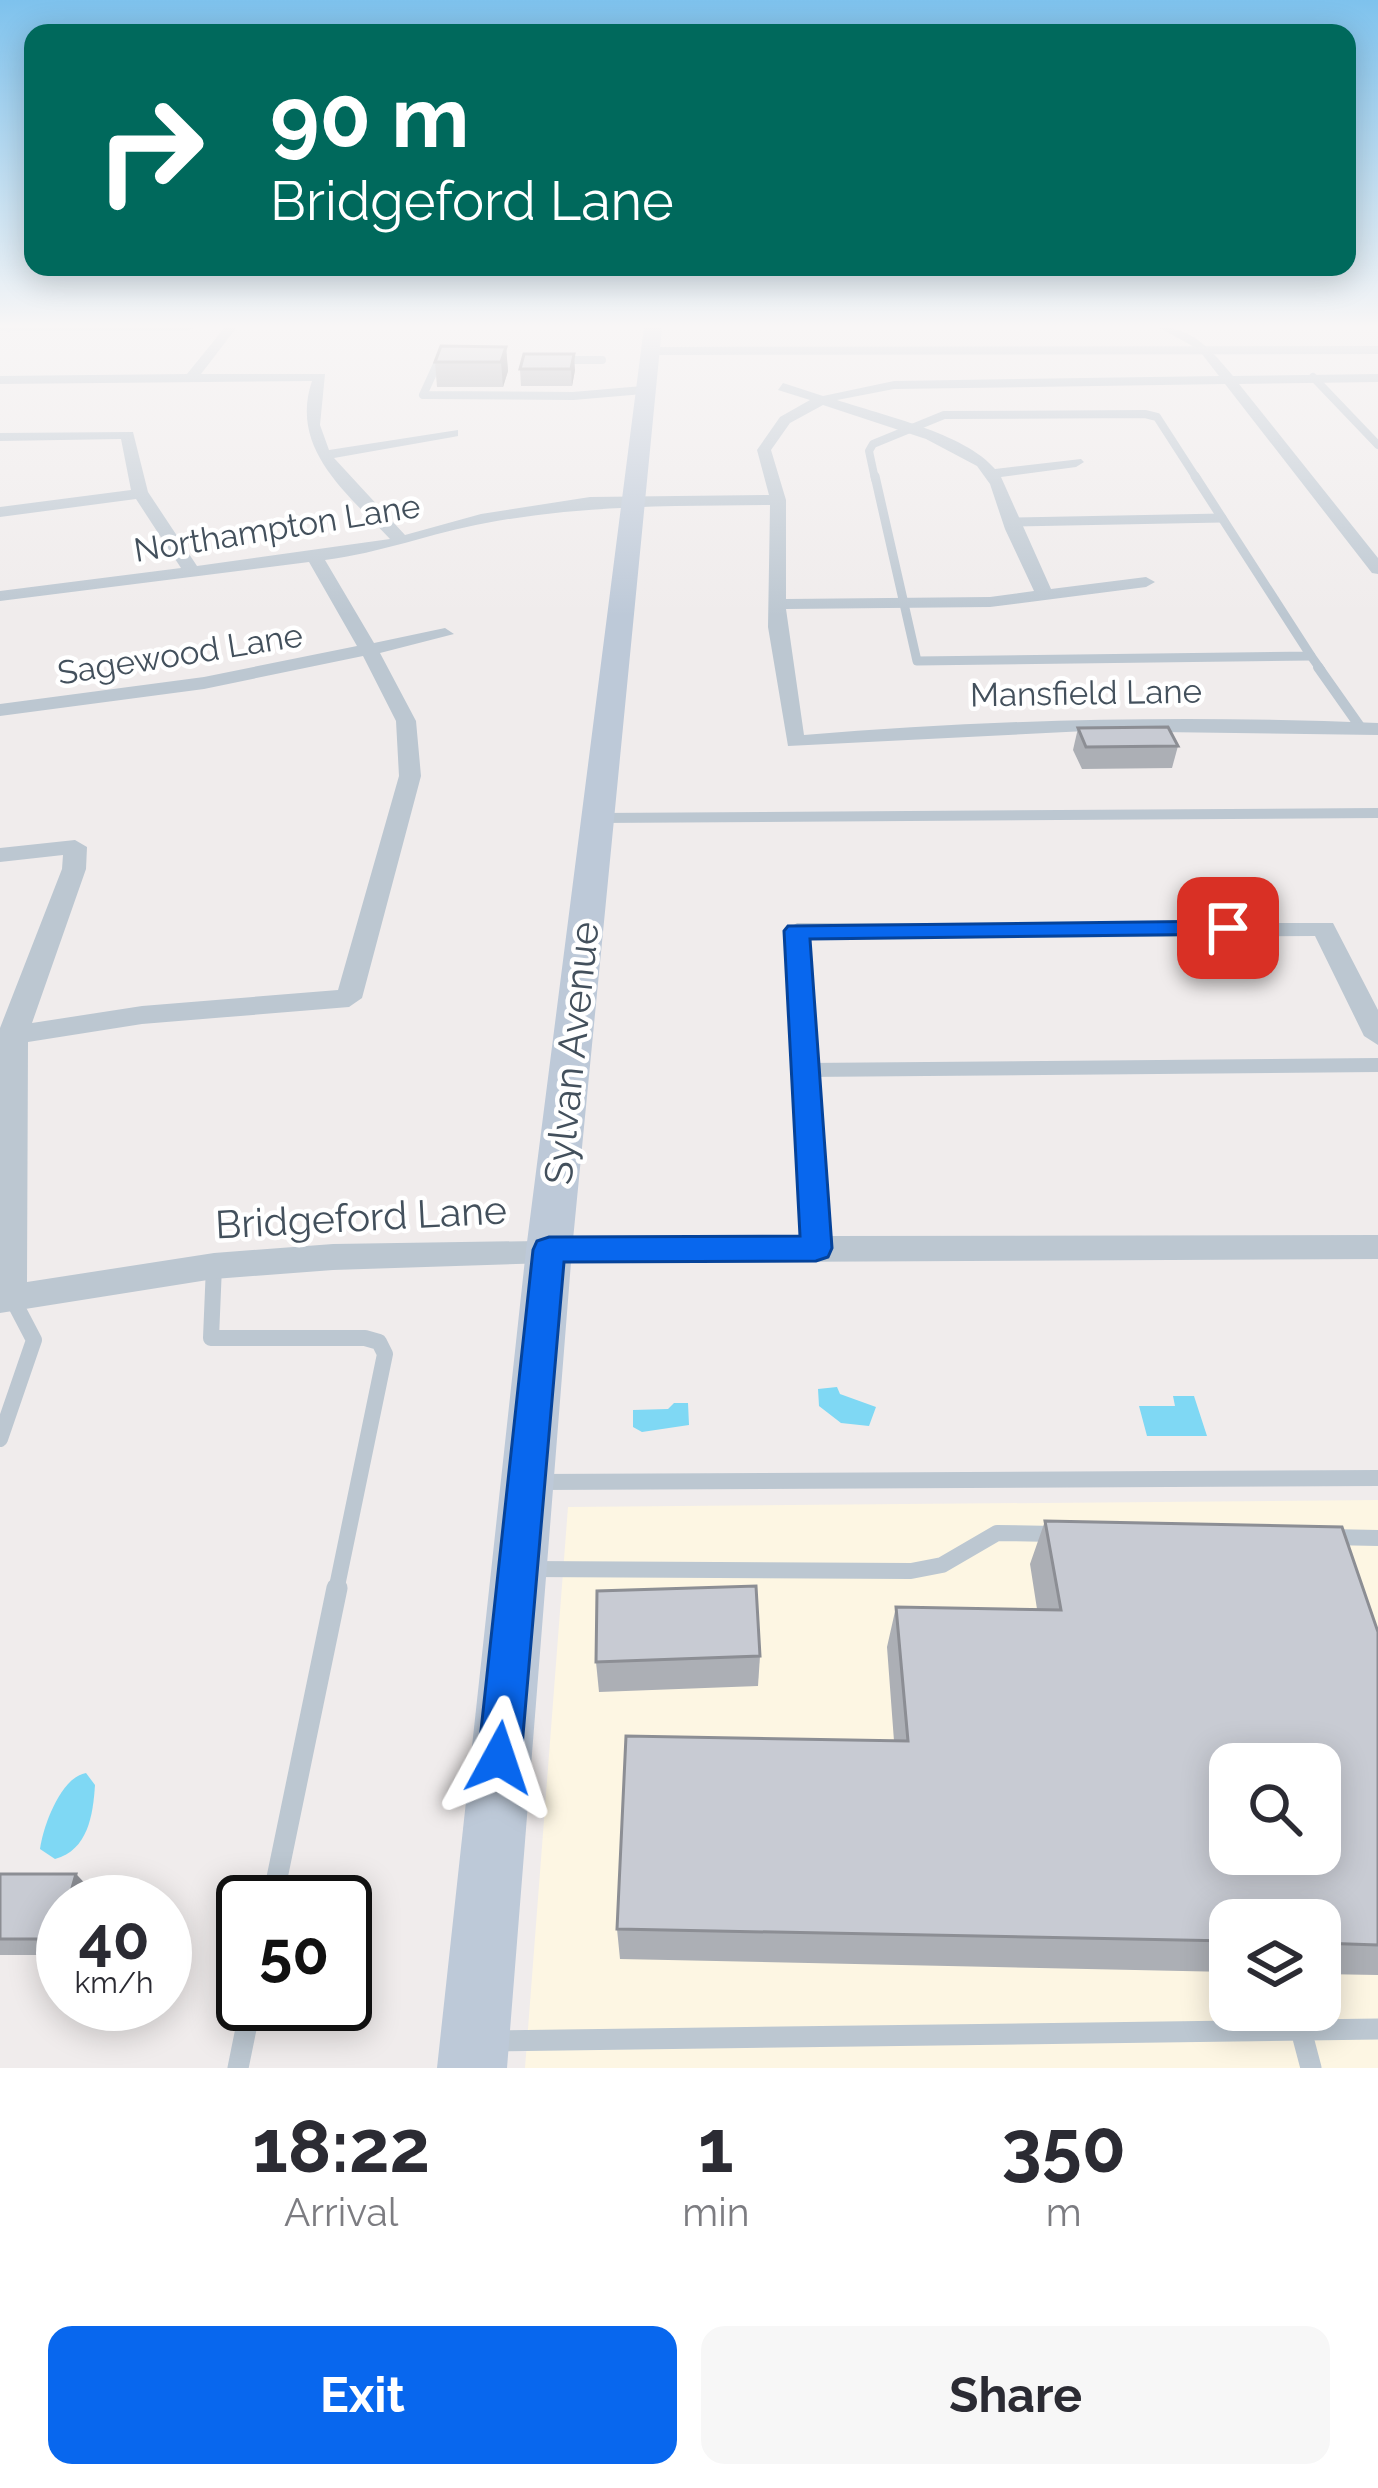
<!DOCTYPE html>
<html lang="en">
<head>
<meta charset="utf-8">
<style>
  body { margin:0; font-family:Raleway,sans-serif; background:#f7f7f7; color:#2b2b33; height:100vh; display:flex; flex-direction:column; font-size:45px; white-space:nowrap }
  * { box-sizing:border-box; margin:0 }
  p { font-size:39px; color:#7c7c81 }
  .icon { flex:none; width:66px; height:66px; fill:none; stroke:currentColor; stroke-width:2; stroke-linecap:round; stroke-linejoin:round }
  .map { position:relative; height:2068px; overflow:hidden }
  .details { display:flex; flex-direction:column; background:#fff; flex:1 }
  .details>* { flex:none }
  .top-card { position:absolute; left:24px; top:24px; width:1332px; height:252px; border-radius:24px; box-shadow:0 6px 30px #0003; background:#00695c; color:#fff; overflow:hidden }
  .buttons { position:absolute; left:1209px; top:1743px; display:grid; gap:24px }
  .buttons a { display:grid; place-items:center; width:132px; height:132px; border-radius:24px; background:#fff; box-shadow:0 6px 30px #0003; font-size:60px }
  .speed { position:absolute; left:36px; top:1875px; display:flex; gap:24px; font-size:60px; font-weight:700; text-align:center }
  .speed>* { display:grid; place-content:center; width:156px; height:156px; border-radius:50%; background:#fff; box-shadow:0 6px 30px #0003; line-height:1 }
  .speed small { font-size:30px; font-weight:400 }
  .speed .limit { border:6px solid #111; border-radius:18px; background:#fff; color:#111 }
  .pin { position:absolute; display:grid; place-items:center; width:102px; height:102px; color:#fff; margin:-51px; border-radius:24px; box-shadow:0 6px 18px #0006 }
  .me { position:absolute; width:132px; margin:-66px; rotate:5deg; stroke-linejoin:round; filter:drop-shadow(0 0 9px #0008) }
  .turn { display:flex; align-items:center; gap:42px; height:252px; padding:0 48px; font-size:54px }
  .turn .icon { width:156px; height:156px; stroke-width:2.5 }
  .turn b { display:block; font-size:84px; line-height:102px }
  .eta { display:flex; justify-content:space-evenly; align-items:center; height:204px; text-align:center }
  .eta b { font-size:72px; font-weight:700; line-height:84px }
  .action { display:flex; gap:24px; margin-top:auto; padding:24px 48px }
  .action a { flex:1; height:138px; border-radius:24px; background:#0867ee; color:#fff; font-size:48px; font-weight:700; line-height:138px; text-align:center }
  .action a+a { background:#f7f7f7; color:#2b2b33 }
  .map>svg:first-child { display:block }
</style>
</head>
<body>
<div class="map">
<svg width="1378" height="2068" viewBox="0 0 1378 2068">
  <rect width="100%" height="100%" fill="#f0ecec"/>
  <!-- commercial -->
  <path fill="#fdf6e3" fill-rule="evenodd" d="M1378,1500V2068H525L568,1507ZM1230,1764H1320V1854H1230ZM1230,1920H1320V2010H1230Z"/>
  <!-- water -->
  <g fill="#7fd8f4">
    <polygon points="837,1387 840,1394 876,1407 869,1426 841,1423 819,1406 818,1389"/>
    <polygon points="1173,1396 1194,1396 1207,1436 1147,1436 1139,1406 1175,1406"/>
    <polygon points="674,1403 688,1403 689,1425 642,1432 633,1427 633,1410 668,1409"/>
    <path d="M86,1773L95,1785C93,1815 88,1850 55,1859L40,1849C43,1826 61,1777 86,1773Z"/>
  </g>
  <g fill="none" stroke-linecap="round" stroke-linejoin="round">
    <!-- lane-far5 -->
    <g stroke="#bcc7d1" stroke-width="8">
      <polyline points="649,351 1378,350"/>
      <polyline points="447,360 439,360 423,395 573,396 643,390"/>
      <polyline points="559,360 602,360"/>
      <polyline points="1313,377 1378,445"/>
      <polyline points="875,479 869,451 873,444 944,415 1145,414 1157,417 1197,479"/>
    </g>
    <!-- lane-far4 -->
    <g stroke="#bcc7d1" stroke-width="9">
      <polyline points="875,476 917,661 1311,656 1195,476"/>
      <polyline points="1011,522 1222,518"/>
      <polyline points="1311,656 1321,670"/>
    </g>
    <!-- lane-far3 -->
    <g stroke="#bcc7d1" stroke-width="10">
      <polyline points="1318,667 1361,728"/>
      <polyline points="597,818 1378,813"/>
    </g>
    <!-- lane-far2 -->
    <polyline stroke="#bcc7d1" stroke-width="14" points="805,1070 1378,1065"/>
    <!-- lane-far1 -->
    <g stroke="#bcc7d1" stroke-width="16">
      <polyline points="214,1266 211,1338 365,1338 379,1342 385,1354 336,1591"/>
      <polyline points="0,1439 34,1340 11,1296"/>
      <polyline points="537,1482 1378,1478"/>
      <polyline points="1329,1537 1378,1538"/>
      <polyline points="528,1569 911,1571 942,1565 997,1533 1055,1534"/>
    </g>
    <!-- lane -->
    <g stroke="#bcc7d1" stroke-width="21">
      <polyline points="272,1902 337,1588"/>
      <polyline points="1301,2030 1311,2068"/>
      <polyline points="495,2041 1378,2029"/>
      <polyline points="238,2068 251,2004"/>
    </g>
    <!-- street -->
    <g fill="#bcc7d1" fill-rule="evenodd">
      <polygon points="0,327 195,327 189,331 0,331"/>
      <path d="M225,327H237L201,374H325L320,425L329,450L458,430V436L453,437L334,458L405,535L481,514L590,497L769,495L757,450L780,417L810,400L778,390L783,383L823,396L894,381L1219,376L1198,349L1158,327C1193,327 1212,351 1233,376L1378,374V382L1239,384L1378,558V574L1372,573L1225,384L894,389L837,400C881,415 965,433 995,469L1081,459L1084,462L1076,467L1001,477L1051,589L1146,577L1155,582L1146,587L990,607L786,609L804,735C996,719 1186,715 1378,723V735L1086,731L788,746L768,627L770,505C674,506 581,505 486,523C431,533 381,553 325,560L374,643L445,628L454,634L380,653L416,721L421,776L362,998L349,1007L142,1024L28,1042L27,1282L214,1253L333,1244L800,1237L785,931L797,923H1333L1378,1010V1045L1364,1036L1315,936L810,939L831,1236L1378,1235V1259L549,1263L333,1270L214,1279L0,1313V1028L62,869L63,855L0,862V848L75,840L87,847L86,869L32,1023L142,1006L338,990L399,776L396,721L363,656L204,689L0,716V704L204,677L357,646L309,562L0,601V591L181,568L136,499L0,517V507L131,490L121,439L0,441V433L133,432L148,492L197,566L390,539C347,493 289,449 312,381L0,384V376L187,374ZM823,405L926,439L977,466L990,484L1005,529L1034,591L990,597L786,599V500L771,450L790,423Z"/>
    </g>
    <!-- secondary -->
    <g fill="#bdc9d8" fill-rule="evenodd">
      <polygon points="0,327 18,327 8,332"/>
      <polygon points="644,327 662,327 572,1250 507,2068 437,2068 526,1250"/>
    </g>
  </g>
  <!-- wall -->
  <g fill="#acafb5">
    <polygon points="506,347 508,371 503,387 437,387 435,362"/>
    <polygon points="520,369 575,370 572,386 521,386"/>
    <polygon points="1078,728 1178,746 1172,768 1082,769 1073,750"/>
    <polygon points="1045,1521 1378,1632 1378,1975 1320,1974 1320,1920 1230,1920 1230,1972 620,1959 617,1929 894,1741 887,1647 896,1607 1037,1609 1030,1564"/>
    <polygon points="760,1656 758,1686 599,1692 596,1662"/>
    <polygon points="0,1874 76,1874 92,1891 63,1902 63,1955 0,1955"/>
  </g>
  <!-- shaded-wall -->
  <g fill="#8c8e94">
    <polygon points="506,347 508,371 503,387 501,362"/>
    <polygon points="574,354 575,370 572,386 571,369"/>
    <polygon points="76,1874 92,1891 89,1902 68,1902"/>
  </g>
  <!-- building -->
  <g fill="#c8cbd3" stroke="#8c8e94" stroke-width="3" fill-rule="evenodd">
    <polygon points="441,346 506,347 501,362 435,362"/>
    <polygon points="524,354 574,354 571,369 520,369"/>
    <polygon points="1168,727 1178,746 1086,747 1078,728"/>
    <path d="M1045,1521L1342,1527L1378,1632V1945L1320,1943V1920H1230V1941L617,1929L626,1736L908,1741L896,1607L1061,1610ZM1230,1764H1320V1854H1230Z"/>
    <polygon points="756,1586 760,1656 596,1662 597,1591"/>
    <polygon points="0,1874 76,1874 68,1902 63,1902 63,1921 58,1939 0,1939"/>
  </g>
  <!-- sky -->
  <linearGradient id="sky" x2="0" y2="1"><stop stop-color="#7ec2ed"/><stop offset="0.53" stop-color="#f8f6f6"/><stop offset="1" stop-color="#f8f6f6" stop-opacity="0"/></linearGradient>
  <rect width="1378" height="616" fill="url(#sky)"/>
  <!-- route -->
  <polygon fill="#0867ee" stroke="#05439b" stroke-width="3" points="1228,921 1241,928 1237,934 810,939 832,1248 828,1257 816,1261 564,1262 521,1758 514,1773 499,1779 484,1773 478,1758 533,1250 537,1241 549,1237 800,1236 784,931 788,926"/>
  <g text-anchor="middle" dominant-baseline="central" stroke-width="9" stroke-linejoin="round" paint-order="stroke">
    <!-- far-street labels -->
    <g font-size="33" fill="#43505c" stroke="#fff">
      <text transform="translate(277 528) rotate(-9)">Northampton Lane</text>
      <text transform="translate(180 654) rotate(-9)">Sagewood Lane</text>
      <text transform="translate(1086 693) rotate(-1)">Mansfield Lane</text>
    </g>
    <!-- street labels -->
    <g font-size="39" fill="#43505c" stroke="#fff">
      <text transform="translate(571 1053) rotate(-84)">Sylvan Avenue</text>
      <text transform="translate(361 1217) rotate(-3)">Bridgeford Lane</text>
    </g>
  </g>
</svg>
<div class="buttons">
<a><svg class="icon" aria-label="search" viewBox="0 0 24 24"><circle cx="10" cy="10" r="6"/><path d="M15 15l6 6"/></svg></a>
<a><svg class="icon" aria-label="layers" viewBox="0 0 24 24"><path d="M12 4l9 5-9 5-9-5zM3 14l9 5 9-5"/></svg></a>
</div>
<div class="speed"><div>40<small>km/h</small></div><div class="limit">50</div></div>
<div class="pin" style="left:1228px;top:928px;background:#d93025"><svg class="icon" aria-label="arrive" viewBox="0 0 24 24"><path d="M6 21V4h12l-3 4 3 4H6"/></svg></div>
<svg class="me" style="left:499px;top:1758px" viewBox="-20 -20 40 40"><path d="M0-17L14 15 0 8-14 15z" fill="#0867ee" stroke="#fff" stroke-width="4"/></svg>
<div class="top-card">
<div class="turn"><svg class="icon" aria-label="right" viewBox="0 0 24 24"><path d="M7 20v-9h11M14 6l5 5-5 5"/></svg><div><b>90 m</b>Bridgeford Lane</div></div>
</div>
</div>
<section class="details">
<div class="eta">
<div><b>18:22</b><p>Arrival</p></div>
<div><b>1</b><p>min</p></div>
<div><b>350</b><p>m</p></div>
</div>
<div class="action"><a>Exit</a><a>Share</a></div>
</section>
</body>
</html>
